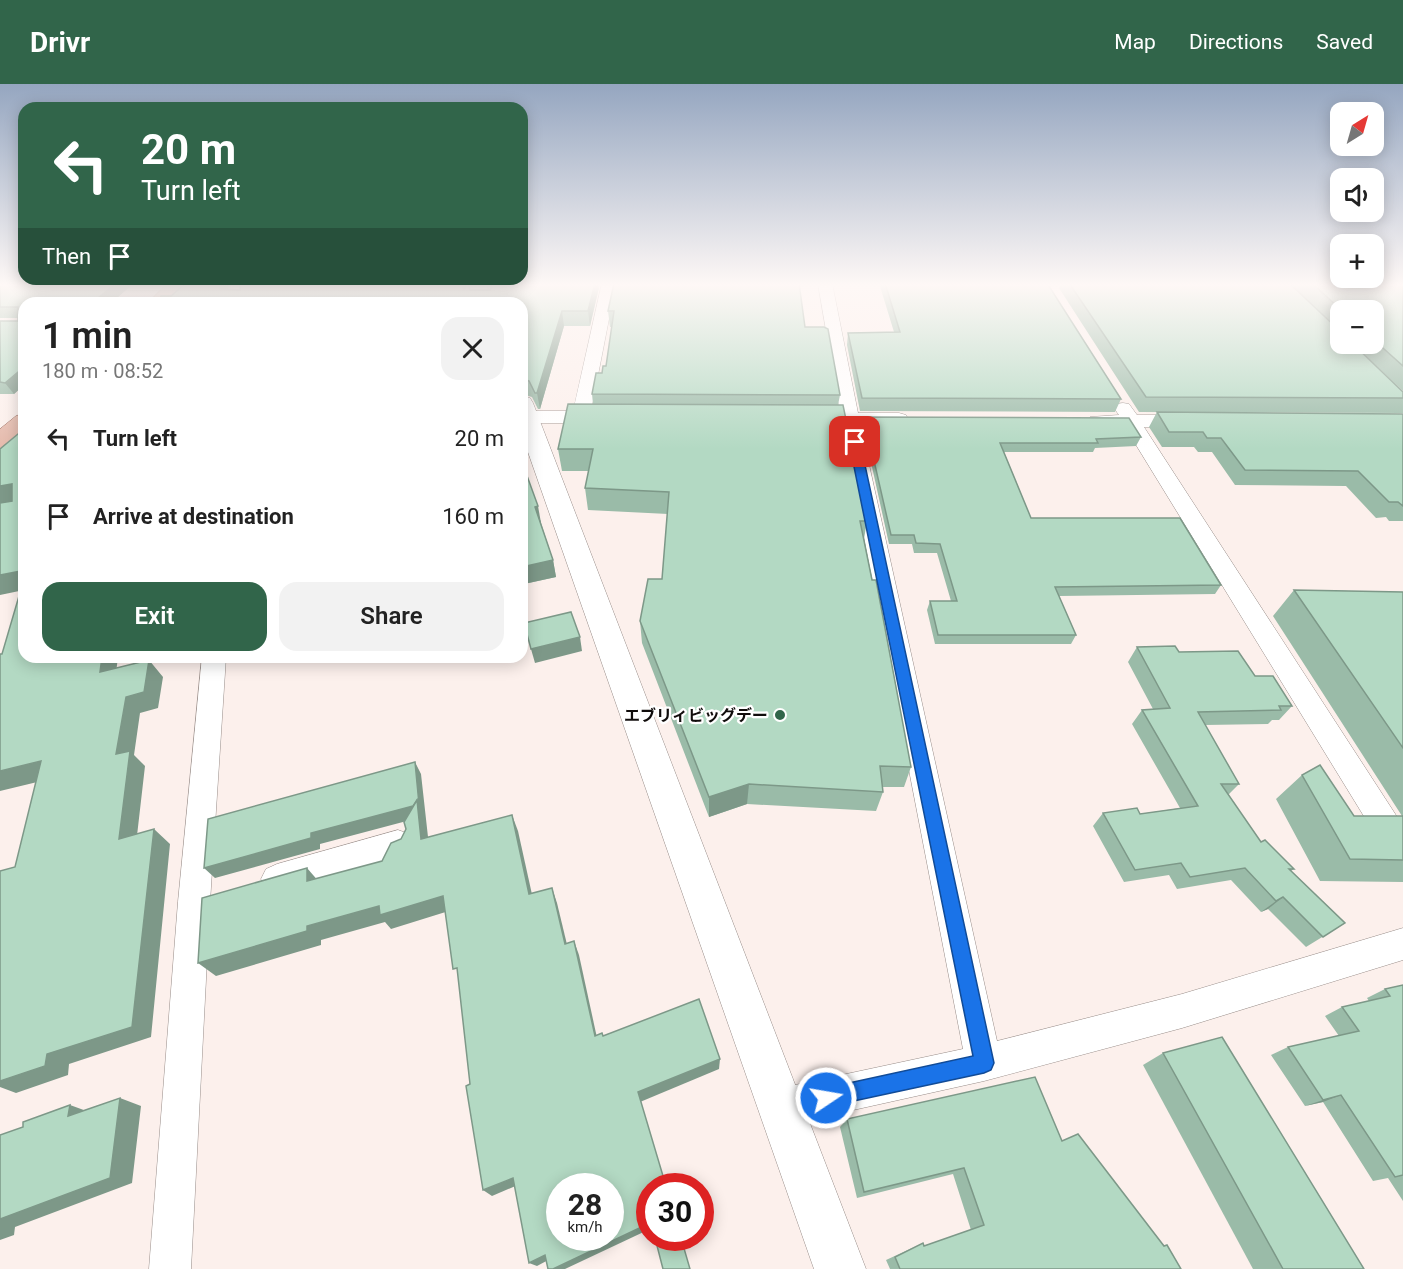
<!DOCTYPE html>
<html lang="en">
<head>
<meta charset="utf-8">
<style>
  body { margin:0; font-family:Roboto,"Noto Sans JP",sans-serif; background:#f2f2f2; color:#222; height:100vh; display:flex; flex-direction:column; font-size:22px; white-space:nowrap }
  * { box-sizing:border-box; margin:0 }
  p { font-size:20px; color:#767676 }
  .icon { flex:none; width:33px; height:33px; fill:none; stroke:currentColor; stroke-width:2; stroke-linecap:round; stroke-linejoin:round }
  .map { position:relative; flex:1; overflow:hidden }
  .panel { position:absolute; left:18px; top:213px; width:510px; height:366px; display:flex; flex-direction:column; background:#fff; border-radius:18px; box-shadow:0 3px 15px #0003 }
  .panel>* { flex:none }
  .top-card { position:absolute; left:18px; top:18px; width:510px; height:183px; border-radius:18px; box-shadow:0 3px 15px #0003; background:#31654a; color:#fff; overflow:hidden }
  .needle { width:39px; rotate:37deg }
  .buttons { position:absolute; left:1330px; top:18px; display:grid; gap:12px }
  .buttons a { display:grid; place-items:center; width:54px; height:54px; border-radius:12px; background:#fff; box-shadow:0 3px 15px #0003; font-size:30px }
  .speed { position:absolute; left:546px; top:1089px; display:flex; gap:12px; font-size:30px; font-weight:700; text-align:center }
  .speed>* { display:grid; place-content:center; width:78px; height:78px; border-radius:50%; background:#fff; box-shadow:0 3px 15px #0003; line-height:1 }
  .speed small { font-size:15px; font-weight:400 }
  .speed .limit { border:9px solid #d22; background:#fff; color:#111 }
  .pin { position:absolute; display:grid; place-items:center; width:51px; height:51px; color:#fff; margin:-26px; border-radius:12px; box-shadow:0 3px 9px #0006 }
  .me { position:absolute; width:66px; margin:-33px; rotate:78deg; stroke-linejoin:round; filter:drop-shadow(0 0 4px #0008) }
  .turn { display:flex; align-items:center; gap:21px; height:126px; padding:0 24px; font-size:27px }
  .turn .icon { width:78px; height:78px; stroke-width:2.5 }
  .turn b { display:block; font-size:42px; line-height:51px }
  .then { display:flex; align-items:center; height:57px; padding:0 24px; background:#0003; gap:12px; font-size:22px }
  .round { display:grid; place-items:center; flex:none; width:63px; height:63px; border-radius:18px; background:#f2f2f2 }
  .head { display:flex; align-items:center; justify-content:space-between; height:102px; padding:0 24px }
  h1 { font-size:36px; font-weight:600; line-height:45px }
  .button { display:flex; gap:12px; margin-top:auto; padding:12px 24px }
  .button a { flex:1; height:69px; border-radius:18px; background:#31654a; color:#fff; font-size:24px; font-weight:600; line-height:69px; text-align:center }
  .button a+a { background:#f2f2f2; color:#222 }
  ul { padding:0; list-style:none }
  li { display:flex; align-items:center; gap:18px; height:78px; padding:0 24px }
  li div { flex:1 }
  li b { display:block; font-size:22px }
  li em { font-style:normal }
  header { display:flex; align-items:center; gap:36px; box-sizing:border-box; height:84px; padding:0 30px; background:#31654a; color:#fff }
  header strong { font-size:28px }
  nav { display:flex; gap:33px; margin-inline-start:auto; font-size:21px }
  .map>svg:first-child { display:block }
</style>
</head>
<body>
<header>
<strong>Drivr</strong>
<nav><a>Map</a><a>Directions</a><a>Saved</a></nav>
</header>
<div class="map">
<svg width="1403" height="1185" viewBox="0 0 1403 1185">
  <rect width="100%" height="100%" fill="#fcf0ec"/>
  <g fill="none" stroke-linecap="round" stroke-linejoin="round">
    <!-- minor casing -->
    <g stroke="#988d89" stroke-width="1">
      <g id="minor">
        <polygon points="231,199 245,199 245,219 229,219"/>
        <polygon points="602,199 616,199 591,327 605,329 608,333 605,337 599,339 522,339 522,327 573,327"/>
        <polygon points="818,199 832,199 858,329 899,329 906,331 908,335 906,339 860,340 997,957 1182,910 1403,844 1403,876 1182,944 984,997 781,1042 768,1036 762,1023 768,1010 781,1004 963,965 842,340 806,338 803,334 806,330 840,329"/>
        <polygon points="1123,319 1129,320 1137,331 1187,331 1194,333 1196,337 1194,341 1187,343 1144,343 1403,742 1403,782 1392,778 1125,343 1090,341 1088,337 1090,333 1119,331 1114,324 1117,320"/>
        <polygon points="202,573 226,573 210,818 191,1185 149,1185 178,818"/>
        <polygon points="398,746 409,750 413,760 409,770 398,774 277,810 266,805 261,795 266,785 277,780"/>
      </g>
    </g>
    <!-- tertiary casing -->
    <g stroke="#988d89" stroke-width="1">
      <g id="tertiary">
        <polygon points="468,199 486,199 493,219 475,219"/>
        <polygon points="522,312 530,314 533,319 866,1185 814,1185 522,351"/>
      </g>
    </g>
    <!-- primary casing -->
    <g stroke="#8f5f50" stroke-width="1">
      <g id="primary">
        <polygon points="168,199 188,199 169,219 148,219"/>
        <polygon points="24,330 24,350 9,363 0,365 0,345 16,332"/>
      </g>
    </g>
    <!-- minor -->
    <use href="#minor" fill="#fff" fill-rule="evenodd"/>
    <!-- tertiary -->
    <use href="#tertiary" fill="#fff" fill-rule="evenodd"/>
    <!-- primary -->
    <use href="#primary" fill="#e5baac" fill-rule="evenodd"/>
  </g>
  <!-- wall -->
  <g fill="#9abba8">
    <polygon points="0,199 134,199 111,219 24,219 24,301 14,310 0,310 0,237 18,237 18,234 0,234"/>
    <polygon points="488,199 600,199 590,242 564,242 540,325 538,325 532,313 522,310 522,219 171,212 229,205 464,205 470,206 490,206 491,205"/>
    <polygon points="879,199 1047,199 1121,315 1115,328 860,327 847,261 848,249 894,248"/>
    <polygon points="1061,199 1289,199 1325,233 1290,199 1403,199 1403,307 1353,260 1374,260 1374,226 1341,226 1341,260 1403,308 1403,329 1139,328 1059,204"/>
    <polygon points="608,227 805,243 840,311 838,321 867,437 864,455 911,683 904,703 882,703 883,708 876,727 747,720 709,733 642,559 640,537 662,495 668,430 588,426 585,404 589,387 562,387 558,365 593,320 592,310 606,282 612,243 610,243"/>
    <polygon points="1157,328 1403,330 1403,437 1389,437 1386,433 1376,434 1346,402 1235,401 1212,368 1198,368 1194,363 1162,363 1149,343"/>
    <polygon points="864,333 1141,353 1136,362 1095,364 1093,368 1004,368 1031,434 1221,501 1215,510 1059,512 1076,551 1071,560 935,560 927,526 930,517 951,517 937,469 914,469 912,460 889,460 863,342"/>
    <polygon points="522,369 526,388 525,388 541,439 553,476 556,493 524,500 525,505 522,506"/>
    <polygon points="1294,506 1403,508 1403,798 1320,797 1276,715 1302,691 1354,732 1402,732 1273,532"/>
    <polygon points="1137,563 1179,568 1255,592 1292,622 1279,636 1272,636 1268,640 1205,641 1239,700 1228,711 1261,758 1294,785 1291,787 1345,839 1306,863 1268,825 1261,828 1231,796 1177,805 1169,791 1124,798 1093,742 1103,729 1140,730 1180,724 1132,640 1142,626 1153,625 1128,578"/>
    <polygon points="1403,901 1403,1117 1388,1094 1373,1097 1323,1018 1305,1022 1271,971 1288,963 1339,952 1325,932 1342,923 1369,917 1367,914 1385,905"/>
    <polygon points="1163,969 1364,1185 1253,1185 1143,981"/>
    <polygon points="847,1035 1062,1057 1163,1161 1167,1161 1181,1185 890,1185 886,1176 923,1159 924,1162 971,1146 953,1090 857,1114 840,1043"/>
  </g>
  <!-- shaded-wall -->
  <g fill="#7d9888">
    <polygon points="116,199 134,199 111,219 99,219 97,215"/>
    <polygon points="221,199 229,199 227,219 220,205"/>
    <polygon points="595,199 600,199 590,242 588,227"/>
    <polygon points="562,227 564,242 540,325 537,309"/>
    <polygon points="24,283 24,301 14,310 5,299"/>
    <polygon points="12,400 24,415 0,421 0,402"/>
    <polygon points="538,422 541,439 539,440 535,423"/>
    <polygon points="553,476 556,493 524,500 525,505 522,506 522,483"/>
    <polygon points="21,487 24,490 24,506 0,511 0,491"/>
    <polygon points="580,553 582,567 535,579 531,565"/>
    <polygon points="102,573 118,573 114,605 100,588"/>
    <polygon points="149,576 163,593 158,624 140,629 134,671 145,682 135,769 119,755 116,670 126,613"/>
    <polygon points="41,677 58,693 0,707 0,687"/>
    <polygon points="415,678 421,690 430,771 421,755 418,734 320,760 320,765 215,794 204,784 311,749"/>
    <polygon points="749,700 747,720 709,733 709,713"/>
    <polygon points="512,731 518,747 535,824 529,810"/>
    <polygon points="154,745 170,760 151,953 69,980 68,991 16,1009 0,1003 0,997 47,970"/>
    <polygon points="307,784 320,799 307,797"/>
    <polygon points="552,804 557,819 570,873 565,860"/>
    <polygon points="443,812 452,826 391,845 385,838 321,856 321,861 216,892 198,879 307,842 379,822"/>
    <polygon points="1283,813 1268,825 1261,828 1276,817"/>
    <polygon points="574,857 579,871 599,963 595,952"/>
    <polygon points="720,975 719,985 640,1018 638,1008"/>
    <polygon points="1341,1011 1323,1018 1305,1022 1323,1016"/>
    <polygon points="120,1014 141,1022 132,1099 15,1143 14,1151 0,1156 0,1135"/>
    <polygon points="70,1021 92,1029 68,1032"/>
    <polygon points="513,1094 520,1100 492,1112 483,1106"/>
    <polygon points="650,1139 650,1145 565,1185 553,1185"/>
    <polygon points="545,1171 552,1174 537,1182 529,1179"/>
  </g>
  <!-- building -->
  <g fill="#b3d9c3" stroke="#7d9888" stroke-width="1.5" fill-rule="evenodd">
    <polygon points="0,199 116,199 97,215 109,215 105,219 24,219 24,283 5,299 0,298 0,237 18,237 18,223 0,223"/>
    <polygon points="186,199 221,199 220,205 240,206 240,199 462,199 464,205 467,199 468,199 470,206 490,206 492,203 491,199 595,199 588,227 562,227 537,309 535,309 529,297 522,295 522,219 160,219 161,212 171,212"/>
    <polygon points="614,199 799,199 805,243 824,243 828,245 840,311 592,310 596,289 602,289 603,282 606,282 614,227 608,227"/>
    <polygon points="885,199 1047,199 1121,315 862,314 848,249 900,248"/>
    <polygon points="1069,199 1289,199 1341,248 1341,260 1353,260 1403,308 1403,314 1146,313"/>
    <polygon points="1312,199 1403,199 1403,282 1374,256 1374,226 1341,226"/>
    <polygon points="568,320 843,321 867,437 860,437 872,496 876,496 911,683 880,682 883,708 749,700 709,713 640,537 648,495 662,495 669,408 585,404 593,365 558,365"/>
    <polygon points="1157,328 1403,330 1403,422 1398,418 1389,418 1358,387 1245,386 1221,354 1207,354 1203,348 1169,348"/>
    <polygon points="864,333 1129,334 1141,353 1096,355 1098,359 1000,359 1031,434 1180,434 1221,501 1055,503 1076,551 938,551 930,517 957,517 940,460 916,459 914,451 891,451"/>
    <polygon points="24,345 24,573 102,573 100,588 149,576 144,608 126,613 116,670 130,667 119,755 154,745 132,943 47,970 45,982 0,997 0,787 15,783 41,677 0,687 0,570 2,570 24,495 19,496 21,487 0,491 0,419 12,417 12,400 0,402 0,365"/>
    <polygon points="522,378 538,422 535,423 553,476 522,483"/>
    <polygon points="1294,506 1403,508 1403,664"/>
    <polygon points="571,528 580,553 531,565 524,539"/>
    <polygon points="1175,562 1179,568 1238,567 1255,592 1273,592 1292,622 1279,622 1281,626 1198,628 1239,700 1221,700 1261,758 1265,756 1294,785 1289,785 1345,839 1323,853 1283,813 1276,817 1245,784 1190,793 1181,779 1135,786 1103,729 1137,724 1140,730 1198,722 1142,626 1170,624 1137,563"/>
    <polygon points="415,678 419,720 417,716 413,722 311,749 311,754 204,784 208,735"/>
    <polygon points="1320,681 1354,732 1403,732 1403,776 1350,775 1302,691"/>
    <path d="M417,716L421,755L512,731L529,810L552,804L565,860L574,857L595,952L602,949L603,952L699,915L720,975L638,1008L666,1102H650V1139L553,1185H548L545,1171L529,1179L513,1094L483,1106L466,1002L470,1000L457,884L453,885L443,812L380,831L379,822L307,842V847L198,879L202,814L307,784V797L382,777L391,759L401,755L406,745L404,738ZM560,1102H610V1154H560Z"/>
    <polygon points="1403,901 1403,1091 1395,1093 1341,1011 1323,1016 1288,963 1359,947 1342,923 1390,912 1385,905"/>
    <polygon points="1222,953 1364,1185 1283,1185 1163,969"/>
    <polygon points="1035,993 1062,1057 1078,1050 1164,1162 1167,1161 1181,1185 900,1185 895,1173 923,1159 924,1162 984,1141 964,1084 864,1108 847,1035"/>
    <polygon points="120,1014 110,1094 0,1135 0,1051 23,1043 23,1038 70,1021 68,1032"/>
    <polygon points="655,1154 681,1154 690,1185 663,1185"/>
  </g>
  <!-- sky -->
  <linearGradient id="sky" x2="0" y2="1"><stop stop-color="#95a6c0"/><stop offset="0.55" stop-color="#fef8f6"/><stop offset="1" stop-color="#fef8f6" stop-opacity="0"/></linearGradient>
  <rect width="1403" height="365" fill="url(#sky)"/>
  <!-- route -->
  <polygon fill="#1a73e8" stroke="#114b97" stroke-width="1.5" points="851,355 860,358 994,979 991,986 984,989 826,1023 819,1021 816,1014 819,1007 826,1004 973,972 849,358"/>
  <!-- markers -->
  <circle fill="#31654a" stroke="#fff" stroke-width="2" cx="780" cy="631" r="6"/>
  <g text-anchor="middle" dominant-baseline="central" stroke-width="4.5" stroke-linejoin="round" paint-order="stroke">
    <!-- poi labels -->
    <g font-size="16" font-weight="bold" fill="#100c0b" stroke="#fff" text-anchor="end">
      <text x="768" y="631">エブリィビッグデー</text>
    </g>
  </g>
</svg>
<div class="buttons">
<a><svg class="needle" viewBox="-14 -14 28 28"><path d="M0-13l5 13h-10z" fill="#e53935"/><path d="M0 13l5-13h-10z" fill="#767676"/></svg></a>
<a><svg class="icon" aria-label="sound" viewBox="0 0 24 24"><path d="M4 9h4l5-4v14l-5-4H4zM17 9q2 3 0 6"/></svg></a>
<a>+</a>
<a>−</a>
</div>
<div class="speed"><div>28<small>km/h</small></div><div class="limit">30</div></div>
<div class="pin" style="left:855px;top:358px;background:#d93025"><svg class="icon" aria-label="arrive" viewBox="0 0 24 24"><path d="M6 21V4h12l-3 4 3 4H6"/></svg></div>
<svg class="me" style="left:826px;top:1014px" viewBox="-20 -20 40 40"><circle r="17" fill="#1a73e8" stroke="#fff" stroke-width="3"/><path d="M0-11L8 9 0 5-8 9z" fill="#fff"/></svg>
<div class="top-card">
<div class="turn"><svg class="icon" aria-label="left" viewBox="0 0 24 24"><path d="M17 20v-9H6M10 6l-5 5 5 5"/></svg><div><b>20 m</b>Turn left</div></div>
<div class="then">Then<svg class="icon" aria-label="arrive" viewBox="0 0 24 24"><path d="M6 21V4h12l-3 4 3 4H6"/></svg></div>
</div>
<section class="panel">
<div class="head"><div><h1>1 min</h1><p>180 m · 08:52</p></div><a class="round"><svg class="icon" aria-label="close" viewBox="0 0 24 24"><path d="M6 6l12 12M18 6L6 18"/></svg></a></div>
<ul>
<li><svg class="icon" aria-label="left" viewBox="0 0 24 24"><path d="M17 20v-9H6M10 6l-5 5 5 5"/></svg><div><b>Turn left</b></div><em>20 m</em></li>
<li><svg class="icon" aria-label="arrive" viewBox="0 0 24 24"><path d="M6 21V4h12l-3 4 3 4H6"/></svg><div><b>Arrive at destination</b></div><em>160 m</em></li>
</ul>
<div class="button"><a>Exit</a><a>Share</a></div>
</section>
</div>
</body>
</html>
